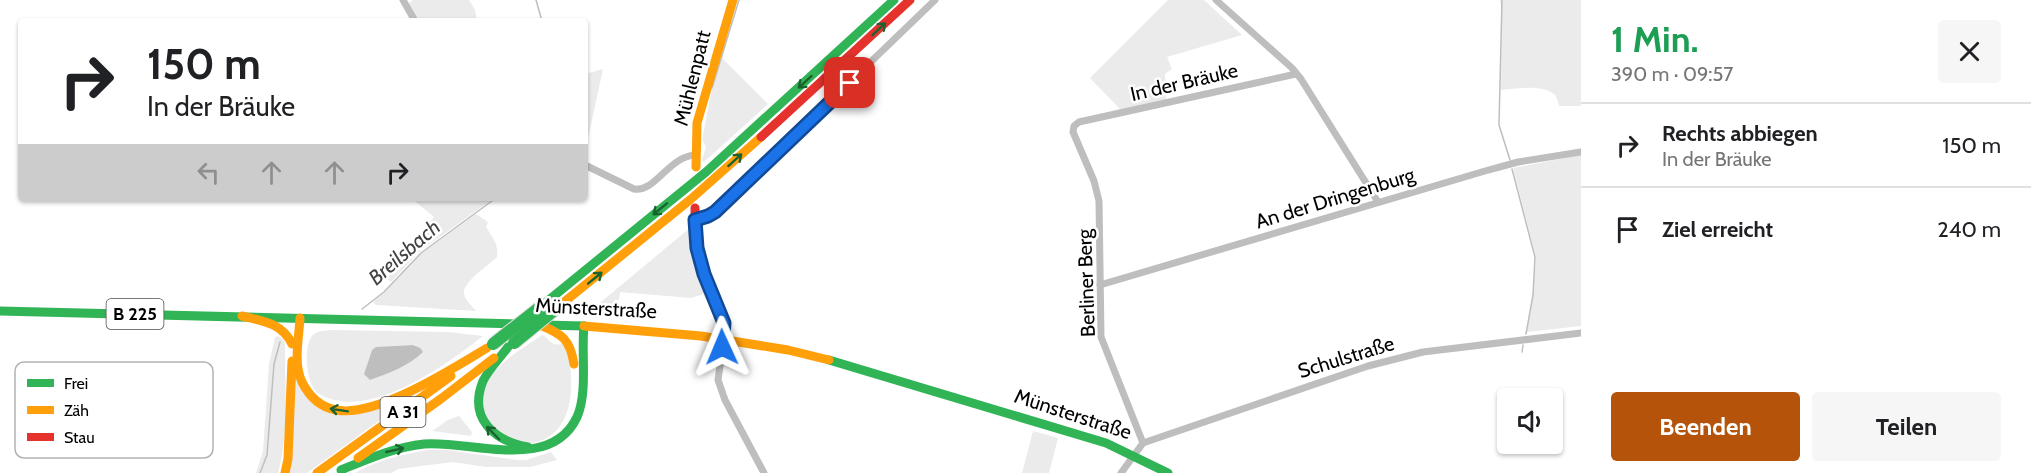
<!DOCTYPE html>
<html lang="de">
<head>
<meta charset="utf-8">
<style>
  body { margin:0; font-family:Cabin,sans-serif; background:#f6f6f6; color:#202124; height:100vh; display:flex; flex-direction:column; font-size:22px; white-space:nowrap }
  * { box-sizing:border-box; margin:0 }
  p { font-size:20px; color:#757577 }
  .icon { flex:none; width:33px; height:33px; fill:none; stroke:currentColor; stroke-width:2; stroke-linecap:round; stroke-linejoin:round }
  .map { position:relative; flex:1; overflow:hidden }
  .panel { display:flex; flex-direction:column; background:#fff; width:450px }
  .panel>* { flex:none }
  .hud { position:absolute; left:18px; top:18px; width:570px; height:183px; border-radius:6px; box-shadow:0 2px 4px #0004; background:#fff; color:#202124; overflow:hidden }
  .controls { position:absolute; left:1497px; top:388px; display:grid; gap:12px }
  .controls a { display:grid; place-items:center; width:66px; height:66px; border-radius:6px; background:#fff; box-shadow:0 2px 4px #0004; font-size:30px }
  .pin { position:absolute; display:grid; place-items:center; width:51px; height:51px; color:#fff; margin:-26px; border-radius:12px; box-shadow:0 3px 9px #0006 }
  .me { position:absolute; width:66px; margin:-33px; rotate:359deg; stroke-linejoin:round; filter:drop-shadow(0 0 4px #0008) }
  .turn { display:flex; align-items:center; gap:21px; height:126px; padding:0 30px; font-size:27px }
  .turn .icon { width:78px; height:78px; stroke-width:2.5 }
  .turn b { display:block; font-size:42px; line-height:51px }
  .lanes { display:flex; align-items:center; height:57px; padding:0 30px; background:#0003; justify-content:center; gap:30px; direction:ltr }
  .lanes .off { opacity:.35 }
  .round { display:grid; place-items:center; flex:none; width:63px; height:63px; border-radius:6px; background:#f6f6f6 }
  .headline { display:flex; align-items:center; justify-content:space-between; height:102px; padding:0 30px }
  h1 { font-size:36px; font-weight:700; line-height:45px; color:#1e9e55 }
  .primary-button { display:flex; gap:12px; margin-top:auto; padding:12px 30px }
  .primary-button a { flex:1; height:69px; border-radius:6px; background:#b45309; color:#fff; font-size:24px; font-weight:700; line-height:69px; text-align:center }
  .primary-button a+a { background:#f6f6f6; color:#202124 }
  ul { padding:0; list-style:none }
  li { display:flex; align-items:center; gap:18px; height:84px; padding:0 30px; border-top:2px solid #e0e0e0 }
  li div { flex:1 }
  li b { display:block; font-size:22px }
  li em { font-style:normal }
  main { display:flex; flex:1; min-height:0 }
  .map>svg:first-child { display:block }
</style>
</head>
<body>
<main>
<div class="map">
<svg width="1581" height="473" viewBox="0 0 1581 473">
  <rect width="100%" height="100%" fill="#fff"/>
  <!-- green -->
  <g fill="#ebebeb" fill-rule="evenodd">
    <polygon points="413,0 469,0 475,10 477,21 418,21 409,3"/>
    <polygon points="1168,0 1204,0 1242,35 1167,57 1172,69 1165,74 1166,101 1122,111 1090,78"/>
    <path d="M1500,0H1581V106H1559C1559,104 1556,97 1556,96C1544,83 1516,89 1501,90L1502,13Z"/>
    <polygon points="722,58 768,104 704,162 702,160 706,147 703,141 703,135 711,93"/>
    <polygon points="603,69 585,152 585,74"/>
    <polygon points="1581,155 1581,326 1527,332 1533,296 1536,257 1513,168"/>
    <polygon points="411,198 494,198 419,252 391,282 387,279 424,228 434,217"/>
    <path d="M476,214L488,222L486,227C492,237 499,244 497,257C489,265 462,282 464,294C465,300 472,306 476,311L376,305L373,302L384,293L421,254Z"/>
    <polygon points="691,227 694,265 704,294 691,298 620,292 619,300 614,300 614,306 619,306 618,316 583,317"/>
    <path d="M332,330L448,332L483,336C446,365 366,424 318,393C306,385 302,343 314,334C319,330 326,331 332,330ZM413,345L423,352C405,369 389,374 364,374L372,350L391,346Z"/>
    <path d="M542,335C553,340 550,349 566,342C576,383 577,444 520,444L489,424C487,417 483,407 483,400C483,369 520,351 542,335Z"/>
    <path d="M278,336L284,340L285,344C285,383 289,436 278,473H256L263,451L269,364L275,337Z"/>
    <polygon points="294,367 331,414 420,391 307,473 287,473"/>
    <polygon points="459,416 472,432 471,436 432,431 448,420"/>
    <polygon points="1033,431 1058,438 1049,473 1022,473"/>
    <path d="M427,450H447L517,460H526L551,452L557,460L530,467H486L453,462L398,469L392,473H355C377,460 401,455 427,450Z"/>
  </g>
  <!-- water -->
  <path fill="#bebebe" d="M413,345L420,348L423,352C409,366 389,373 370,380L364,374L372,350L376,347Z"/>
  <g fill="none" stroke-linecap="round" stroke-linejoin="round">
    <!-- stream -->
    <g stroke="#bebebe" stroke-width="1.5">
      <polyline points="536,0 542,21"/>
      <polyline points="1502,0 1499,125 1510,160"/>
      <polyline points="712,88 739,0"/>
      <polyline points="1512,169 1535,257 1533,295 1526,334"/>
      <polyline points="362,309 384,292 421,253 496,198"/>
      <polyline points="1522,352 1523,345"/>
      <polyline points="260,473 267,455 274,364 280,342"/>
    </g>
    <!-- street -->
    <g stroke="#bebebe" stroke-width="7">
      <polyline points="403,0 415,21"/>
      <polyline points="1216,0 1292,68 1301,79 1378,202"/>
      <path d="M585,165L634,189C656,192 668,157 695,155"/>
      <polyline points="695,220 708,216 715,212 935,0"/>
      <polyline points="1100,285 1485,171 1518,162 1581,152"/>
      <polyline points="724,339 718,380 725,400 764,473"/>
      <polyline points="1143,443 1101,337 1099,201 1094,181 1073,132 1074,126 1079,122 1296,74"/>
      <polyline points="1121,473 1143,443 1368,366 1423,352 1581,333"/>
    </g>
    <!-- fast -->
    <g stroke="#30b455" stroke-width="9">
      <polyline points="539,308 706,172 894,0"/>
      <polyline points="0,311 522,324"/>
      <polyline points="543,325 584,326"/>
      <path d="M508,347C500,358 489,369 483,381C468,418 494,441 528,447"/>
      <polyline points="829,360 1106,443 1168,473"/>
      <path d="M341,470C368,459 395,447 424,444C471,440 551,473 577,417C588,393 581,353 584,326"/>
    </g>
    <!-- slow -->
    <g stroke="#ff9f0a" stroke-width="9">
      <polyline points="696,167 697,123 733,0"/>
      <polyline points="558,307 691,199 761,137"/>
      <path d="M242,316C263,321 282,323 292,344"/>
      <path d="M300,318C299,338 293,363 302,382C309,396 320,407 336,410C376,418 452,369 487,348"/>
      <path d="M540,325C562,334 570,339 574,364"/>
      <polyline points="584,326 701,336 788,350 829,360"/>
      <polyline points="358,458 442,398 494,358"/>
      <polyline points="285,473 288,459 292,361"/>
      <polyline points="317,473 451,376"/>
    </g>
    <!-- jam -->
    <g stroke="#e5322d" stroke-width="9">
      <polyline points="761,137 910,0"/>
      <path d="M695,208C695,231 697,255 705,277C712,298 723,316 724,339"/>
    </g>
    <!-- fast-bridge casing -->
    <g stroke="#dbdbdb" stroke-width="14" stroke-linecap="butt">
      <g id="fast-bridge">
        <polyline points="514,343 558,307"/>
        <polyline points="493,344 539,308"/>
      </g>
    </g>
    <!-- fast-bridge -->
    <use href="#fast-bridge" stroke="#30b455" stroke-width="12"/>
  </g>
  <!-- one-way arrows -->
  <defs><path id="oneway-shaft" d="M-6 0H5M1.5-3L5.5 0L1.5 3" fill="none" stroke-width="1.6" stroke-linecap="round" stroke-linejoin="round" transform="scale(1.5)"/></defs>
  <g stroke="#1a632f">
    <use href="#oneway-shaft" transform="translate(879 29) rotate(-43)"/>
    <use href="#oneway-shaft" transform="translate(805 82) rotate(138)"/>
    <use href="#oneway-shaft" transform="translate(735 160) rotate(-42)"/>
    <use href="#oneway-shaft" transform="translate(660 209) rotate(141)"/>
    <use href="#oneway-shaft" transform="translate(595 278) rotate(-39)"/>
    <use href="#oneway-shaft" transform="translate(339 410) rotate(-171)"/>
    <use href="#oneway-shaft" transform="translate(493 433) rotate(-134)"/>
    <use href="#oneway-shaft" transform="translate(395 450) rotate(-13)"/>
  </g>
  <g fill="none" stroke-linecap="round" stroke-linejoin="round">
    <!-- route casing -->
    <g stroke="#114b97" stroke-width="15">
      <polyline id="route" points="722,347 724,323 704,274 697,248 695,220 708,216 715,212 850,83"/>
    </g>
    <!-- route -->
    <use href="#route" stroke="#1a73e8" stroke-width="10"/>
  </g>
  <g text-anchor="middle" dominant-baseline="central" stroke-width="5" stroke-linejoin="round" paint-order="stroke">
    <!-- shield labels -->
    <g fill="#fff" stroke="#4c4c4c" stroke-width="1.5">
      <rect x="106.5" y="299" width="57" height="30" rx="4.5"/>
      <rect x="380.5" y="397" width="45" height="30" rx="4.5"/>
    </g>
    <g font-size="18" font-weight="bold" fill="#000">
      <text x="135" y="314">B 225</text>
      <text x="403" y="412">A 31</text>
    </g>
    <!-- street labels -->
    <g font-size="20" fill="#000" stroke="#fff">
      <text transform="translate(692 78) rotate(-76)">Mühlenpatt</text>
      <text transform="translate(1184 82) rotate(-13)">In der Bräuke</text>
      <text transform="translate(1335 198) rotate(-17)">An der Dringenburg</text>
      <text transform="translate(1086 283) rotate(-92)">Berliner Berg</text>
      <text transform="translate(596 308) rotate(3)">Münsterstraße</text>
      <text transform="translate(1346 357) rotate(-17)">Schulstraße</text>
      <text transform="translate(1073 414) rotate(18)">Münsterstraße</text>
    </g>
    <!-- water labels -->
    <g font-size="21" font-style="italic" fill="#434343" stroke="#fff">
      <text transform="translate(404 252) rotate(-41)">Breilsbach</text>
    </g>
  </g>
  <!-- legend -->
  <rect x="15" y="362" width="198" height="96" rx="9" fill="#fff" stroke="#b2b2b2" stroke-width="1.5"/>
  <rect x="27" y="379" width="27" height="8" fill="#30b455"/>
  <rect x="27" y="406" width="27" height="8" fill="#ff9f0a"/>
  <rect x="27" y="433" width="27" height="8" fill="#e5322d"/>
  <g font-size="16" fill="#000">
    <text x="64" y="389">Frei</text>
    <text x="64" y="416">Zäh</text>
    <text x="64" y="443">Stau</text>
  </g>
</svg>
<div class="controls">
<a><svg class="icon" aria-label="sound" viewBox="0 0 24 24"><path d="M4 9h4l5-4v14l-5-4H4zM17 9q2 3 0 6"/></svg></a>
</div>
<div class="pin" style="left:850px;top:83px;background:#d93025"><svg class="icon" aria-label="arrive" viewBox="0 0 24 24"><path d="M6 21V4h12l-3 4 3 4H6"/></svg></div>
<svg class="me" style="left:722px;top:347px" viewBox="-20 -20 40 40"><path d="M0-17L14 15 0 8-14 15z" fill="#1a73e8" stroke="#fff" stroke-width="4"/></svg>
<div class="hud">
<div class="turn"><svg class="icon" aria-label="right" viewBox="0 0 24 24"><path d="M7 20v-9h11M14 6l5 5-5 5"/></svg><div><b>150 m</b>In der Bräuke</div></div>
<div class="lanes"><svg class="icon off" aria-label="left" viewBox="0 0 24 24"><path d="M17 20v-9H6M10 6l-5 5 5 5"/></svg><svg class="icon off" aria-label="ahead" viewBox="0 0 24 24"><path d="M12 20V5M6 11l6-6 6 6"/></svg><svg class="icon off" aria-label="ahead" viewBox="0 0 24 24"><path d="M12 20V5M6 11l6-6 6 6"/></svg><svg class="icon" aria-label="right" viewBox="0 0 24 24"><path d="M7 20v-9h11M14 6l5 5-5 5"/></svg></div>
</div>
</div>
<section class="panel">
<div class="headline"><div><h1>1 Min.</h1><p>390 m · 09:57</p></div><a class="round"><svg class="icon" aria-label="close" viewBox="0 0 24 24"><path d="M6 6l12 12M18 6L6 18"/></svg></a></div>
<ul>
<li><svg class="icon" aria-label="right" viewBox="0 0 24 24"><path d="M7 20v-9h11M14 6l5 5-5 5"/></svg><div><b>Rechts abbiegen</b><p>In der Bräuke</p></div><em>150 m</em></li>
<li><svg class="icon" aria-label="arrive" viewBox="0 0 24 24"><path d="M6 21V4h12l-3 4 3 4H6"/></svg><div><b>Ziel erreicht</b></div><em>240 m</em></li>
</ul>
<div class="primary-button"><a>Beenden</a><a>Teilen</a></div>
</section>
</main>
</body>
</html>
